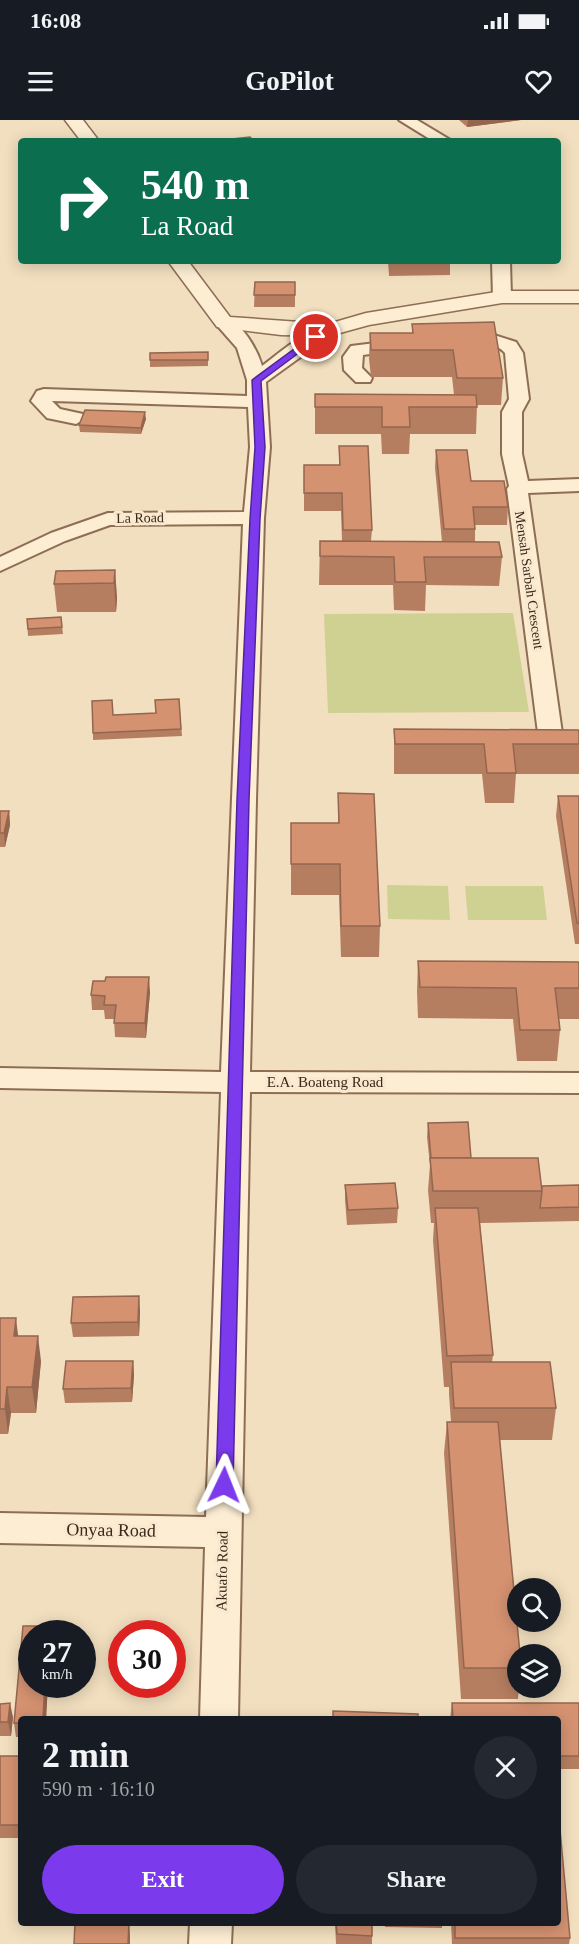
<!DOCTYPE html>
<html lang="en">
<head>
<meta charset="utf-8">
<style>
  body { margin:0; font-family:Georgia,serif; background:#242831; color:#f1f3f6; height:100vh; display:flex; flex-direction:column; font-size:22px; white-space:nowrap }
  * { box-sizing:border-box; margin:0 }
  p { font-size:20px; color:#9ea1a6 }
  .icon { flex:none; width:33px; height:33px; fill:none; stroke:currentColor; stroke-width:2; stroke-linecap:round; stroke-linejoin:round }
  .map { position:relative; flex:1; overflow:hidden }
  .drawer { position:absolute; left:18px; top:1596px; width:543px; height:210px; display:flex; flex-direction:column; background:#171b24; border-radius:6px; box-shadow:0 3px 15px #0003 }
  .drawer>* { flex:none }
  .hud { position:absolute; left:18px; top:18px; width:543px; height:126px; border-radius:6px; box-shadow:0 3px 15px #0003; background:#0b6e4f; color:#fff; overflow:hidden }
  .fabs { position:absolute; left:507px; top:1458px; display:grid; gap:12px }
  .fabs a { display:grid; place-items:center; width:54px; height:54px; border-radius:50%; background:#171b24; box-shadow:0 3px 15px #0003; font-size:30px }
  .speed { position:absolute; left:18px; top:1500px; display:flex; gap:12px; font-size:30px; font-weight:700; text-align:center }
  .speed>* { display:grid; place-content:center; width:78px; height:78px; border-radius:50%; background:#171b24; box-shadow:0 3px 15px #0003; line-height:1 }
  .speed small { font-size:15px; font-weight:400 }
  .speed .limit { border:9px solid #d22; background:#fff; color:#111 }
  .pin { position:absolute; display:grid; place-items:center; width:51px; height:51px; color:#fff; margin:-26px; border:3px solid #fff; border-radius:50%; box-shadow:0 2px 6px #0007 }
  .me { position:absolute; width:66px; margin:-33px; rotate:2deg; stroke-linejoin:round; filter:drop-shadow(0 0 4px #0008) }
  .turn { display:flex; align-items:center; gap:21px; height:126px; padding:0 24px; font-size:27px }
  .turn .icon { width:78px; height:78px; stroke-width:2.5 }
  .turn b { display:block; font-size:42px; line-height:51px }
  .round { display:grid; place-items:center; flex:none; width:63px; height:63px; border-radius:32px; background:#242831 }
  .overview { display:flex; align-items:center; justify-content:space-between; height:102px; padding:0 24px }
  h1 { font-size:36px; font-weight:700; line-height:45px }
  .action { display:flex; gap:12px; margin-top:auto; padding:12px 24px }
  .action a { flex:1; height:69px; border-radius:36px; background:#7c3aed; color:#fff; font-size:24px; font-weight:700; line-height:69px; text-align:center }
  .action a+a { background:#242831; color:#f1f3f6 }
  .status { display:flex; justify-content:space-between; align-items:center; height:42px; padding:0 30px; background:#171b24; direction:ltr }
  .status svg { height:16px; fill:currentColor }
  header { display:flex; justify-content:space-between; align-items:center; height:78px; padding:0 24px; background:#171b24; font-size:27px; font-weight:700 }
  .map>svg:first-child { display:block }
</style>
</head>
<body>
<div class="status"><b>16:08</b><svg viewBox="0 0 49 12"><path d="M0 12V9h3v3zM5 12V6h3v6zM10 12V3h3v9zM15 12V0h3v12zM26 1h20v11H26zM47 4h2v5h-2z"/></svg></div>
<header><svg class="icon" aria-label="menu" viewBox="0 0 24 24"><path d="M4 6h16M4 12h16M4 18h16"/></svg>GoPilot<svg class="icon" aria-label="heart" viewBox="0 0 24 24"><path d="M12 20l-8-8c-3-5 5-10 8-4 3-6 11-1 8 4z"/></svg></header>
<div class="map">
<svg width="579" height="1824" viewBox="0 0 579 1824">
  <rect width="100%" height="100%" fill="#f2dfbf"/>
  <!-- green -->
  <g fill="#cfd192">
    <polygon points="513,493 529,592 328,593 324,494"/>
    <polygon points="387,765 448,766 450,800 388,799"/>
    <polygon points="465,766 543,766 547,800 468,800"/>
  </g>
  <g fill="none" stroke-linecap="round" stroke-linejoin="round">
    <!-- minor casing -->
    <g stroke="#8d6e55" stroke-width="4">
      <g id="minor">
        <polygon points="399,0 417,0 452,21 433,21"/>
        <polygon points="492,141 510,141 511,177 508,181 502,182 493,177"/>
        <path d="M224,198C242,202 257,229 262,246C282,231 304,211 329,205L338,210L266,262L270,327L264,398L256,680L250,952L579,953V973L250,972L238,1599H200L205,1427L0,1423V1393L206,1397L221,972L0,968V948L221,952L243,404L110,405L65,421L0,451V437L51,413L108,393L244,392L250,327L248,287L52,281L60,289L83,294L86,298L76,304L47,298L31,281L37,271L44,269L247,276V260L237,228L215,203Z"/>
        <path d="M494,215L516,222L523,233L529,279L522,292V334L528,361L579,359V371L528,373L562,613L559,618L550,620L541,618L538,613L507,369L509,366L502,334V292L509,279L505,233C492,216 462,237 451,221L460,216Z"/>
        <polygon points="408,219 414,220 417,224 414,228 363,235 362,248 372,258 370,262 356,262 344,250 343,237 351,226"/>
        <polygon points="190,1803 232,1803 231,1824 189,1824"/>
      </g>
    </g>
    <!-- tertiary casing -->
    <g stroke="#8d6e55" stroke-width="3">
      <g id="tertiary">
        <polygon points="65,0 83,0 99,21 81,21"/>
        <polygon points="168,141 188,141 230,197 328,204 366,193 502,171 579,171 579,183 502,183 369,205 329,216 281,215 217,207"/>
      </g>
    </g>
    <!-- minor -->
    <use href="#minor" fill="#fcedd3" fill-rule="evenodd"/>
    <!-- tertiary -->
    <use href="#tertiary" fill="#fcedd3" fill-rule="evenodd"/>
  </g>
  <!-- wall -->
  <g fill="#b67e61">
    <polygon points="459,0 521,0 467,7"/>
    <polygon points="388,141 450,141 450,155 389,156"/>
    <polygon points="255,162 295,162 295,187 254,187"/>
    <polygon points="412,204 503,258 501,285 477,285 476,314 410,314 409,334 382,334 381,314 315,314 315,274 454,275 452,257 371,257 369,239 370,213 412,213"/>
    <polygon points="208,232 208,246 150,247 150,240"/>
    <polygon points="146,299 141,314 80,312 79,305"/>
    <polygon points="339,326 372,410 371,421 442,422 435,348 436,330 471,361 508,387 507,405 475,405 475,422 502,437 499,466 426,465 425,491 394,490 393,465 319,465 320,421 342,421 341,391 304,391 304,345 339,345"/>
    <polygon points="115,450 117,479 116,492 57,492 54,464"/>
    <polygon points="61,497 63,514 28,516 27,499"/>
    <polygon points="179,579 182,616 93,620 93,613 113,595 156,593"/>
    <polygon points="394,609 579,610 579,654 516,654 514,683 485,683 482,654 394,654"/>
    <polygon points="338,673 380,806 379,837 341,837 339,775 291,775 291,703 338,703"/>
    <polygon points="558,676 579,676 579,824 575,824 556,696"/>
    <polygon points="0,691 9,691 10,705 5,727 0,727"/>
    <polygon points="418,841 579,842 579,899 559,899 560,910 557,941 517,941 513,899 418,898 417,872"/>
    <polygon points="150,872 146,918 115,917 114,899 105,899 104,890 92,890 91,875"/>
    <polygon points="428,1003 471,1038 542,1066 579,1065 579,1101 480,1103 493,1235 492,1242 556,1288 552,1320 500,1320 518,1534 518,1568 519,1568 518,1579 461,1579 444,1333 447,1302 451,1302 449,1274 449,1267 444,1267 433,1120 434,1103 431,1103 428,1070 430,1045 427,1017"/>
    <polygon points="345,1065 398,1088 397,1103 347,1105 345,1080"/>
    <polygon points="140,1191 139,1216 73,1217 71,1203"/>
    <polygon points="0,1198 41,1241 36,1293 11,1293 8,1314 0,1314"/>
    <polygon points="133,1241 134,1255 132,1282 65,1283 63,1269"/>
    <polygon points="23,1506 49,1506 50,1514 32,1514 32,1564 48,1564 46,1599 21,1599 21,1617 16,1617 14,1603"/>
    <polygon points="452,1583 579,1583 579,1649 558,1649 558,1599 450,1599"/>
    <polygon points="0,1584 13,1597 11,1616 0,1616"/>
    <rect x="0" y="1636" width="21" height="82"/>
    <polygon points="335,1803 372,1803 372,1824 336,1824"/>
    <polygon points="385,1803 442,1803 442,1808 385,1807"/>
    <polygon points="451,1803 558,1803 570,1818 569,1824 452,1824"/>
  </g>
  <!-- shaded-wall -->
  <g fill="#94664f">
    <polygon points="468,0 521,0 467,7"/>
    <polygon points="254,141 273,141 254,144"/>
    <polygon points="145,292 146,299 141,314 141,308"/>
    <polygon points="115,450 117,479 116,492 114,463"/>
    <polygon points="9,691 10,705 5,727 4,713"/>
    <polygon points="149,857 150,872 146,918 145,903"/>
    <polygon points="139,1176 140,1191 139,1216 138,1202"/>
    <polygon points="16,1198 19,1223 14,1216"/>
    <polygon points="38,1216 41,1241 36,1293 32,1267"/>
    <polygon points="133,1241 134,1255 132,1282 131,1268"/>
    <polygon points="7,1267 11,1293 8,1314 5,1289"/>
    <polygon points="45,1564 48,1564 46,1599 43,1599"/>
    <polygon points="10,1583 13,1597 11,1616 8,1602"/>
    <polygon points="129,1803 130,1816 130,1824 128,1824"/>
  </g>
  <!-- building -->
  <g fill="#d49271" stroke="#94664f" stroke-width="1.5">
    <polygon points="250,17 254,21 233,21 231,19"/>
    <polygon points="255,162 295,162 295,175 254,175"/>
    <polygon points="494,202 503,258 457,258 453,230 371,230 370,213 413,213 412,204"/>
    <polygon points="208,232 208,240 150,240 150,233"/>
    <polygon points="315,274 476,275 477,287 409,287 410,307 382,307 382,287 315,287"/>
    <polygon points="85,290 145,292 141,308 79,305"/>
    <polygon points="339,326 368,326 372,410 343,410 342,373 304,373 304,345 340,345"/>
    <polygon points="436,330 467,330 471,361 504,361 508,387 473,387 475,409 444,409"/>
    <polygon points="320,421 499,422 502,437 424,437 426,462 395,462 394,437 320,436"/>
    <polygon points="115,450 114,463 54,464 56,451"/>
    <polygon points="61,497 62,507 28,509 27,499"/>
    <polygon points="179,579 181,609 93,613 92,581 112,580 113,595 156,593 155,580"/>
    <polygon points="394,609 579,610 579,624 513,624 516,653 487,653 484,624 395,624"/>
    <polygon points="338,673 374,674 380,806 341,806 340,744 291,744 291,703 339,703"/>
    <polygon points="558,676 579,676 579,803 577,803"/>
    <polygon points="0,691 9,691 4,713 0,713"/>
    <polygon points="418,841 579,842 579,868 555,868 560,910 520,910 516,868 420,867"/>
    <polygon points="106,857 149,857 145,903 114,903 116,885 104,885 105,876 91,875 93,861 105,861"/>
    <polygon points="468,1002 471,1038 431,1038 428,1003"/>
    <polygon points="430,1038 538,1038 542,1071 433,1071"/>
    <polygon points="395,1063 398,1088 348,1090 345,1065"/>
    <polygon points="579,1065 579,1087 540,1088 542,1071 542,1066"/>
    <polygon points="435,1088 478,1088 493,1235 447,1236"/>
    <polygon points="139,1176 138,1202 71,1203 73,1177"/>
    <polygon points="0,1198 16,1198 14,1216 38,1216 32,1267 7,1267 5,1289 0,1289"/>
    <polygon points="66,1241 133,1241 131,1268 63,1269"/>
    <polygon points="451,1242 550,1242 556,1288 454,1288"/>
    <polygon points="447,1302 498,1302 520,1534 518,1534 518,1548 464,1548"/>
    <polygon points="23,1506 49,1506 49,1514 32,1514 32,1564 45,1564 43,1599 21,1599 21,1603 14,1603"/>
    <polygon points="10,1583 8,1602 0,1602 0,1584"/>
    <polygon points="452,1583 579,1583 579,1636 558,1636 558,1599 453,1599"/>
    <polygon points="333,1591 418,1594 418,1599 333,1599"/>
    <rect x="0" y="1636" width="21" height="69"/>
    <polygon points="558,1688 570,1818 455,1818 455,1803 558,1803"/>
    <polygon points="75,1803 129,1803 128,1824 74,1824"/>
    <polygon points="336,1803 372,1803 372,1816 337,1814"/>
  </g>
  <!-- route -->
  <polygon fill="#7c3aed" stroke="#51269a" stroke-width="1.5" points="313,215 320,217 261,261 265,327 260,399 249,680 233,1365 230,1370 218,1370 216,1365 237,680 250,399 255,327 252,260"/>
  <g text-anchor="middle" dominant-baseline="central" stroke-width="6" stroke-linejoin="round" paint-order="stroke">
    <!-- far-street labels -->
    <g font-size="14" fill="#3b281b" stroke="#f9eacf">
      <text transform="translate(140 398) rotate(-1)">La Road</text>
      <text transform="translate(529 460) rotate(82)">Mensah Sarbah Crescent</text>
    </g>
    <!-- street labels -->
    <g font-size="15" fill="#3b281b" stroke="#f9eacf">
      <text x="325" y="962">E.A. Boateng Road</text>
      <text transform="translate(222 1451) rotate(-89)">Akuafo Road</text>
    </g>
    <!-- near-street labels -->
    <g font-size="18" fill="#3b281b" stroke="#f9eacf">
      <text transform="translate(111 1410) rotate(1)">Onyaa Road</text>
    </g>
  </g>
</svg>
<div class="fabs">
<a><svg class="icon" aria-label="search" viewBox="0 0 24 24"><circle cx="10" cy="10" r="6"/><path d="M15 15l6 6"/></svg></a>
<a><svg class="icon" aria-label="layers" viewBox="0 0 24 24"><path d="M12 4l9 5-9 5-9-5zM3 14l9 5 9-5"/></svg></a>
</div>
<div class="speed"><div>27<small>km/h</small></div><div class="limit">30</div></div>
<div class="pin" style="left:316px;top:217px;background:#d93025"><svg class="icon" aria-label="arrive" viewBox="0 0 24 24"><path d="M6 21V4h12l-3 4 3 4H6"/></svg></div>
<svg class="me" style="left:224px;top:1365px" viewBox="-20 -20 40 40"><path d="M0-17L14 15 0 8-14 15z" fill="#7c3aed" stroke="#fff" stroke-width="4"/></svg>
<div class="hud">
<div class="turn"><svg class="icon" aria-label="right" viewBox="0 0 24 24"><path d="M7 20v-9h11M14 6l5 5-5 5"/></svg><div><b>540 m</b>La Road</div></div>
</div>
<section class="drawer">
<div class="overview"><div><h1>2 min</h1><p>590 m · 16:10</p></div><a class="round"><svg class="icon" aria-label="close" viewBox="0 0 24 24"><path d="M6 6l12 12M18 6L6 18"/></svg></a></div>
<div class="action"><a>Exit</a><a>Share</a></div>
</section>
</div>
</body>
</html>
